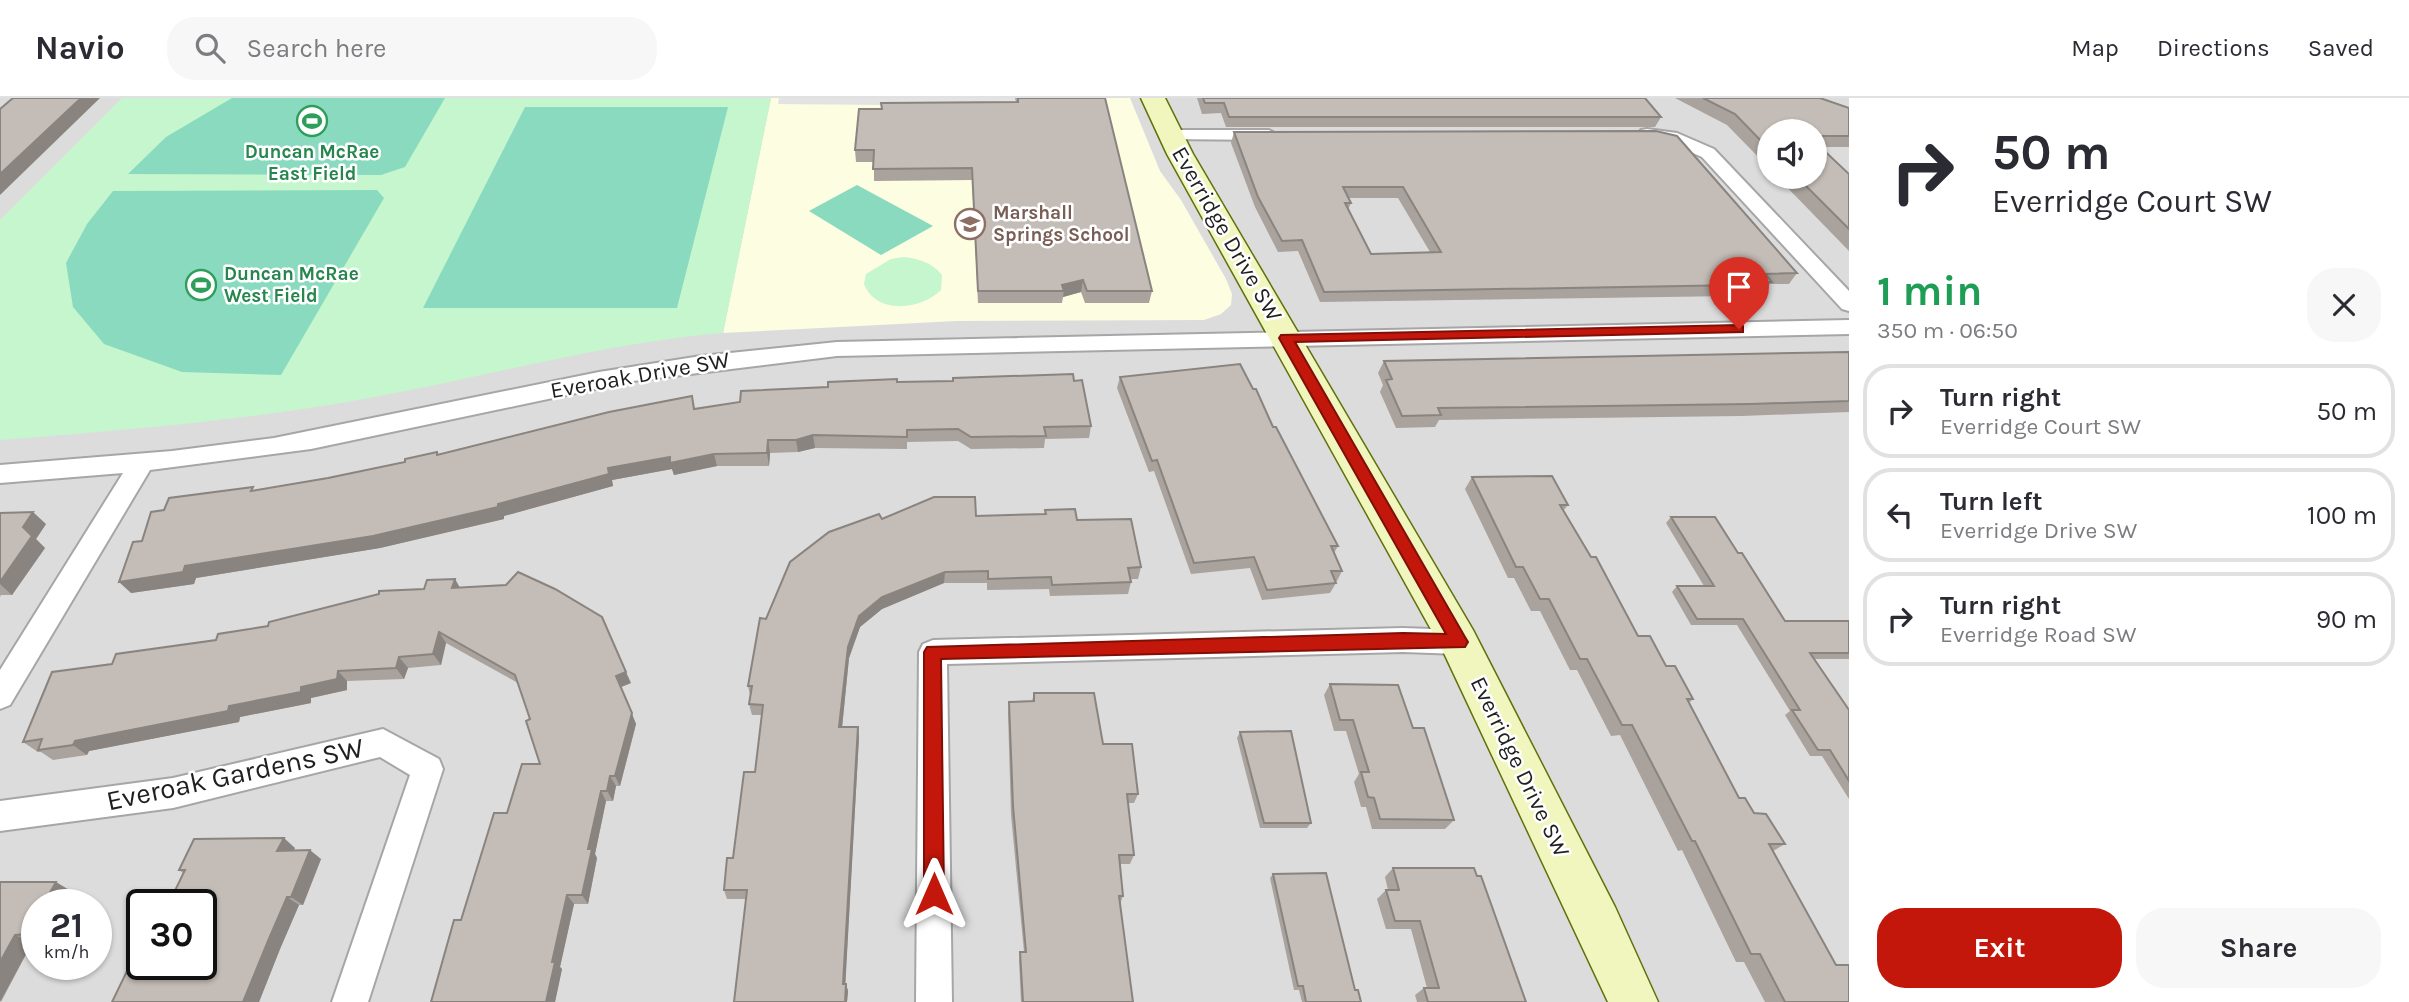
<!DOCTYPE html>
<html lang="en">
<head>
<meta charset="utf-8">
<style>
  body { margin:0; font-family:Karla,sans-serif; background:#f7f7f7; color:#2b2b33; height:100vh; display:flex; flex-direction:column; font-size:26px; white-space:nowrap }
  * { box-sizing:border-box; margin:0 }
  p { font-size:23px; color:#7c7c81 }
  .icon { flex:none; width:38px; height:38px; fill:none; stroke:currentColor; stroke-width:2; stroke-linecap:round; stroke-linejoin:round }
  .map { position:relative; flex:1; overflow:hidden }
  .details { display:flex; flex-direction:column; background:#fff; width:560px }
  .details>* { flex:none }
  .banner { background:#fff; color:#2b2b33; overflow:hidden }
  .fabs { position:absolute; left:1757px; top:21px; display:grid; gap:14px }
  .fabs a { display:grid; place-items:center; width:70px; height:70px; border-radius:50%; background:#fff; box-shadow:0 2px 5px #0004; font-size:35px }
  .speed { position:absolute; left:21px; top:791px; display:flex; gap:14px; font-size:35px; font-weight:700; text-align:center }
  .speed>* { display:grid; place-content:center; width:91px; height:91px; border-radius:50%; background:#fff; box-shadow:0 2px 5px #0004; line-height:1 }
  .speed small { font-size:18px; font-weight:400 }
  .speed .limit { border:4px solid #111; border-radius:10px; background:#fff; color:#111 }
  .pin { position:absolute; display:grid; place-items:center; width:60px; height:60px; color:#fff; margin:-72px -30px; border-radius:50% 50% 50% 0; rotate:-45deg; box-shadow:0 0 7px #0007 }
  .pin .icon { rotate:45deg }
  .me { position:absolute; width:77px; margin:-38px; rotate:0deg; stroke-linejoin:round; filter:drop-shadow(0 0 5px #0008) }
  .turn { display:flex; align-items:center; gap:24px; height:147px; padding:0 28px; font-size:32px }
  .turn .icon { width:91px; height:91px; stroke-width:2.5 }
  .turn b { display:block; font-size:49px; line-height:60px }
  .round { display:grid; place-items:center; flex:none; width:74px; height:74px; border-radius:28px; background:#f7f7f7 }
  .summary { display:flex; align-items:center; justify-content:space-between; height:119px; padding:0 28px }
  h1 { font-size:42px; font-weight:700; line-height:52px; color:#1e9e55 }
  .primary-button { display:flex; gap:14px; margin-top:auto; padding:14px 28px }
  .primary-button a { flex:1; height:80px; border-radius:28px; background:#c3170b; color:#fff; font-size:28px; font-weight:700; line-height:80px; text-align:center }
  .primary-button a+a { background:#f7f7f7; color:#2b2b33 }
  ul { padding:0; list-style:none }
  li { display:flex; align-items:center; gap:21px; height:94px; margin:0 14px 10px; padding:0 14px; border:4px solid #e1e1e2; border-radius:28px }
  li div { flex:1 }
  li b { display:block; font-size:26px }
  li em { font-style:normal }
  header { display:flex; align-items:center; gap:42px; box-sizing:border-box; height:98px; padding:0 35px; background:#fff; border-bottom:2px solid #e1e1e2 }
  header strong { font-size:33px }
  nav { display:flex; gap:38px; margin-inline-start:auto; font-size:24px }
  .search { width:490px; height:63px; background:#f7f7f7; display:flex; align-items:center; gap:18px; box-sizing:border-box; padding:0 24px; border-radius:28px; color:#7c7c81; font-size:26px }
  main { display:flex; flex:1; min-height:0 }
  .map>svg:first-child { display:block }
</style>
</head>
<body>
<header>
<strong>Navio</strong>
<div class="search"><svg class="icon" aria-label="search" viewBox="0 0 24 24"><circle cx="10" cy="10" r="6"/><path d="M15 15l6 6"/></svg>Search here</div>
<nav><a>Map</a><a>Directions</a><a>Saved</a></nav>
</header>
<main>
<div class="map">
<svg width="1849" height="904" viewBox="0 0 1849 904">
  <rect width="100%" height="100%" fill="#efede6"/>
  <!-- residential -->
  <path fill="#dddcdc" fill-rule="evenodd" d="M0,0H1849V904H0ZM1769,33H1815V79H1769ZM37,807H96V866H37ZM142,807H201V866H142Z"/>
  <!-- education -->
  <polygon fill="#fcfde1" points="771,0 1130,0 1160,73 1181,102 1226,181 1232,196 1231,207 1221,216 1204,222 957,223 723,235"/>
  <!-- park -->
  <g fill="#c6f6cd">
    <path d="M122,0H771L723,235C600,245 480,281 358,302C240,323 120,332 0,342V122Z"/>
    <path d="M904,159C919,161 931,164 942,177L941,192C921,212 876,217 864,186L866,176L891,161Z"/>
  </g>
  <!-- pitch -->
  <g fill="#89dabf">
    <polygon points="232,0 445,0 405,69 381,77 128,76 166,39"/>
    <polygon points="525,9 728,9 677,210 423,210"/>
    <polygon points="857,87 933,128 881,157 809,113"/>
    <polygon points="377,92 384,100 281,277 182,274 104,246 73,209 66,165 87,126 113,93"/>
  </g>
  <!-- parking -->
  <polygon fill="#e3e3e3" points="779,0 1101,0 1103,9 778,6"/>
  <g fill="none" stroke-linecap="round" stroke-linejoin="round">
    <!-- street casing -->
    <g stroke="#a6a6a6" stroke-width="4">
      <g id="street">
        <polygon points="1647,31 1677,35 1714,51 1849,193 1849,213 1842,211 1702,59 1667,44 1641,40 1638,36 1641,32"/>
        <polygon points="1170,32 1269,32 1278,37 1269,42 1164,41 1161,37"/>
        <polygon points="1849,222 1849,236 837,258 633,283 311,351 150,372 10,607 0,611 0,572 123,375 0,385 0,367 172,353 274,340 599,274 701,258 837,244"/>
        <polygon points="1403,530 1459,532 1469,536 1473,544 1469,552 1459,556 1403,554 947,566 952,904 916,904 919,554 923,546 933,542"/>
        <polygon points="383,631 439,661 443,671 368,904 332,904 410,677 380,659 173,710 0,733 0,703 173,680"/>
      </g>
    </g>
    <!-- secondary casing -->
    <g stroke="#60710b" stroke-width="3">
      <polygon id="secondary" points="1141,0 1165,0 1193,56 1473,532 1615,809 1658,904 1608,904 1443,553 1167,56"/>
    </g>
    <!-- street -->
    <use href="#street" fill="#fff" fill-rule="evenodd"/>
    <!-- secondary -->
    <use href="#secondary" fill="#f0f6bd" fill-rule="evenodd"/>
  </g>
  <!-- wall -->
  <g fill="#a9a29d" fill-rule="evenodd">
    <polygon points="1015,0 1105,0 1152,193 1149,205 1085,205 1081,194 1063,199 1062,205 978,205 972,82 874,83 874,64 856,64 855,52 882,11 1016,4"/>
    <polygon points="1197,0 1645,0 1661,19 1655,29 1226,29 1221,15 1202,16"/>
    <polygon points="1675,0 1820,0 1849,10 1849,49 1820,49 1849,76 1849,153 1777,79 1815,79 1815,33 1769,33 1769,70 1727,27"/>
    <path d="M1234,34L1797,175L1789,186H1770L1764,194L1735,195L1733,198L1320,204L1298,153L1278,154L1255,109L1231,45ZM1349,100H1398L1430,154L1371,156L1348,112L1351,105Z"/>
    <polygon points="1849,254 1849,314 1741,318 1439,322 1435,329 1396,330 1380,294 1383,287 1378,275 1384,263"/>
    <polygon points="1120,279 1273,329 1338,448 1334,455 1342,473 1337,483 1335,483 1336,485 1330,495 1262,502 1250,470 1191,476 1154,373 1149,374 1117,290"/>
    <polygon points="1074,283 1091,328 1089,340 1045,341 1044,350 971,351 958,343 907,344 907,351 815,350 798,354 770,355 769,368 717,368 674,377 672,371 612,382 613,388 504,418 504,421 380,450 196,480 194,486 131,495 142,443 164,412 256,393 328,380 405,364 438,356 828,289 897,284"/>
    <polygon points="1472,379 1568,407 1563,413 1638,538 1666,568 1693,601 1689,605 1739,700 1785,746 1773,753 1849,904 1765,904 1744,864 1736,864 1682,752 1678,753 1620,637 1611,638 1577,572 1570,572 1540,513 1531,513 1514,480 1508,480 1465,391"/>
    <polygon points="1045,412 1077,422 1141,469 1138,481 1130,481 1131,484 1128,496 1050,498 1049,491 987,492 987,485 944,485 882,511 860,529 849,560 842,629 859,639 845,886 846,886 848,893 847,904 734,904 746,801 727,801 724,792 733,760 755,674 762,617 752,617 749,606 750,597 748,588 766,521 882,421 1044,416"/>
    <polygon points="0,415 46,426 36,441 45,450 12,497 1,497 0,499"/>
    <polygon points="1671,419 1738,455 1785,523 1849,523 1849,561 1814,561 1849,612 1849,701 1822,658 1810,658 1785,617 1790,613 1737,527 1691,527 1672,494 1677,488 1704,488 1666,425"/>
    <polygon points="455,481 460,490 631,585 621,589 636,626 620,688 616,688 613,703 606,703 595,756 597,760 588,806 574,806 560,869 562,871 555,904 431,904 461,822 507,715 540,666 530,621 518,585 446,545 441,567 408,570 404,581 347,583 347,592 311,600 311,605 240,619 239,624 89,653 87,657 53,662 41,654 38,654 23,644 112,566 216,542 268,528 424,491"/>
    <polygon points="1330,586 1413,630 1454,722 1445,731 1372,731 1366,709 1361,709 1354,684 1359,676 1346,633 1334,633 1324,597"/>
    <polygon points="1034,595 1103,646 1138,696 1134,705 1128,705 1134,757 1130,766 1120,766 1123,798 1120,806 1133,904 1021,904 1019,862 1020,854 1024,854 1011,717 1008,615 1009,604 1032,603"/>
    <polygon points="1240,634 1311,725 1307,730 1260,730 1237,640"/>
    <polygon points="295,750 293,753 321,761 303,807 299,807 280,851 259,904 137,873 183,775 179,772"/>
    <polygon points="1393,770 1526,904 1417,904 1415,897 1424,890 1427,890 1411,831 1386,831 1377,801 1386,792 1388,792 1385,779"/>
    <polygon points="1273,776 1355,892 1361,904 1302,904 1299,892 1294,892 1270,780"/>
    <polygon points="0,784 71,793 37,807 37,845 32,845 1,904"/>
  </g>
  <!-- shaded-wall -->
  <g fill="#89847f">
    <polygon points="81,0 100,0 0,97 0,76"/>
    <polygon points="1083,182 1081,194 1063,199 1064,193 1062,187"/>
    <polygon points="813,337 815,350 798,354 796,342"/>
    <polygon points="768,342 770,355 769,368 767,355"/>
    <polygon points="714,356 717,368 674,377 672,371 612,382 613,388 504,418 504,421 380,450 196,480 194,486 131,495 119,484 185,468 498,406 608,370 670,359"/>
    <polygon points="33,414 46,426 36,441 45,450 12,497 0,486 0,484 23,429"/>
    <polygon points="945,474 944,485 882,511 860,529 849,560 841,640 839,629 848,549 859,518 882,499"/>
    <polygon points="455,481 461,492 452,490"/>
    <polygon points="439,534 446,545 441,567 433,556"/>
    <polygon points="399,559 408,570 404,581 396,570"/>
    <polygon points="338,573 347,583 347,592 311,600 311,605 240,619 239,624 89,653 87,657 73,647 75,643 229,608 301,589"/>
    <polygon points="626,574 631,585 621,589 636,626 620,688 615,678 616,578"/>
    <polygon points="858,629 859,639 845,893 843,886"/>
    <polygon points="610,678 616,688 613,703 607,693"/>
    <polygon points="601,693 606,703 595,756 597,760 588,806 582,797 588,751"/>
    <polygon points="284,740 295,750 289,762 277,753"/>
    <polygon points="310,752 321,761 303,807 291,799"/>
    <polygon points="56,784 71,793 64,807 43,807"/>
    <polygon points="567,797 574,806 560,869 562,871 555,904 546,904 552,864"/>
    <polygon points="287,799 299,807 280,851 259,904 243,904 268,843"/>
    <polygon points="37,818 37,841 27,836"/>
    <polygon points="15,837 32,845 0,904 0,864"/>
    <polygon points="846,886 848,893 847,904 845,904"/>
  </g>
  <!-- building -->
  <g fill="#c4bcb6" stroke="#89847f" stroke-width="2" fill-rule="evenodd">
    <polygon points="13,0 81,0 0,76 0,11"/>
    <polygon points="1018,0 1105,0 1152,193 1087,193 1083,182 1062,187 1064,193 978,193 972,70 873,71 874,52 855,52 859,11 882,11 881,5 1018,4"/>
    <polygon points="1203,0 1645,0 1661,19 1229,19 1224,5 1205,5"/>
    <polygon points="1703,0 1820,0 1849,10 1849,38 1815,38 1815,33 1769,33 1769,51 1735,16"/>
    <path d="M1656,33L1677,38L1797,175L1765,176L1772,184H1738L1741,187L1324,194L1302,142L1282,143L1258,99L1234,34ZM1343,89H1403L1441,154L1371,156L1345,105H1351Z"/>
    <polygon points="1815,44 1849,76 1849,131 1797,79 1815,79"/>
    <polygon points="1849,254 1849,303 1751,306 1438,310 1441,317 1402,318 1386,282 1392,281 1384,263"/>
    <polygon points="1240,266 1253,291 1256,291 1273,329 1276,329 1338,448 1331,448 1342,473 1331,473 1336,485 1267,492 1254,459 1194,465 1157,362 1152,363 1120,279"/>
    <polygon points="1073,276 1074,283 1082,282 1091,328 1044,329 1046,338 971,339 958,331 907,332 907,339 813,337 796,342 768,342 767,355 714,356 670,365 670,359 608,370 609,376 498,406 498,409 373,438 185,468 183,474 119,484 133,444 142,443 151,414 164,412 169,400 253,389 251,393 328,380 405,364 405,361 437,354 437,357 609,314 692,298 694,311 740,304 741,293 828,289 828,284 897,281 897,284 953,283 953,280"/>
    <polygon points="1552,378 1568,407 1560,407 1591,459 1596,459 1638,538 1650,538 1666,568 1675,568 1693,601 1687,601 1739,700 1745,700 1754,715 1766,716 1785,746 1769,746 1836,867 1849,867 1849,904 1785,904 1760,856 1751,856 1695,743 1692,743 1632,627 1622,627 1587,561 1580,561 1549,501 1540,501 1523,469 1516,469 1472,379"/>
    <polygon points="934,399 975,399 976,418 1046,416 1045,412 1075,411 1077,422 1131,421 1141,469 1128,470 1131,484 1052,487 1051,479 988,481 988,473 945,474 882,499 859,518 848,549 839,629 858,629 843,886 846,886 845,904 734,904 747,792 724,792 727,760 733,760 744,674 755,674 763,607 749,606 752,588 748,588 760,520 766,521 790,464 829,434 879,416 882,421"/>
    <polygon points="33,414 23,429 32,438 0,484 0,415"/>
    <polygon points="1671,419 1715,419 1738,455 1742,455 1785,523 1849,523 1849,555 1810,555 1849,612 1849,683 1830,652 1818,652 1792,612 1800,612 1743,521 1697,521 1677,488 1714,488"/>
    <polygon points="518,474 555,491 602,519 626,574 616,578 632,615 615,678 610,678 607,693 601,693 588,751 592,751 582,797 567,797 552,864 555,864 546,904 431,904 454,822 461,822 494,715 507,715 522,666 540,666 526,623 530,621 515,577 439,534 433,556 399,559 396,570 338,573 337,581 301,589 301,594 229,608 228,613 75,643 73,647 38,652 42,641 23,644 52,574 112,566 116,556 216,542 218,536 268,528 269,524 379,496 379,493 424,491 427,482 455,481 452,490 506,487"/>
    <polygon points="1330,586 1398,587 1413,630 1424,630 1454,722 1380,721 1374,700 1368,699 1361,674 1369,674 1353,622 1340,622"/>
    <polygon points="1034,595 1094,595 1103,646 1132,646 1138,696 1127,696 1134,757 1119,757 1123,798 1119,798 1133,904 1023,904 1020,854 1026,854 1013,708 1009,604 1034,603"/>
    <polygon points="1291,633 1311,725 1264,725 1240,634"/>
    <polygon points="284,740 277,753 310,752 291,799 287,799 268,843 243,904 112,904 127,873 137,873 142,863 142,866 201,866 201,807 168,807 185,772 179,772 194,741"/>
    <polygon points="1393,770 1474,770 1477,778 1481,778 1526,904 1428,904 1424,890 1439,890 1420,823 1395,823 1386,792 1399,792"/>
    <polygon points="1326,775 1355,892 1358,892 1361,904 1306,904 1303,888 1298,888 1273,776"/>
    <polygon points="0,784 56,784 43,807 37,807 37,818 27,836 15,837 0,864"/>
  </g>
  <!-- route -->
  <polygon fill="#c3170b" stroke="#7f0f07" stroke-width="2" points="1739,227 1743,228 1743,234 1295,244 1465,539 1468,544 1465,549 941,561 944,796 941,803 934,806 927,803 924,796 924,554 927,549 1403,535 1446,536 1279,240 1281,237"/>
  <!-- icons -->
  <defs>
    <g id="stadium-ring" transform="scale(1.575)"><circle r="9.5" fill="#fff" stroke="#2e9e5b" stroke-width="1.5"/><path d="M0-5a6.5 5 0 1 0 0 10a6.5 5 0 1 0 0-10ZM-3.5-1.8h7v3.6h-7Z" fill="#2e9e5b"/></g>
    <g id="school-ring" transform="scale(1.575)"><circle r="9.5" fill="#fff" stroke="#8d6e63" stroke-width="1.5"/><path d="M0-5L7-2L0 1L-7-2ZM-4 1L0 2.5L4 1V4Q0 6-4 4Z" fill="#8d6e63"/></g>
  </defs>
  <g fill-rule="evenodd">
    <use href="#stadium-ring" x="312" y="23"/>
    <use href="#school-ring" x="970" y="126"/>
    <use href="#stadium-ring" x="201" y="187"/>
  </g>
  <g text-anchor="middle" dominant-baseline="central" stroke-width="5" stroke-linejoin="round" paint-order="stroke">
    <!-- far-leisure labels -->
    <g font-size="19" font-weight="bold" fill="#27864d" stroke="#fff">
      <text x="312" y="54">Duncan McRae<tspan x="312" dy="22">East Field</tspan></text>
      <text x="224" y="176" text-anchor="start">Duncan McRae<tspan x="224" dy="22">West Field</tspan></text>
    </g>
    <!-- far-education labels -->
    <g font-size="19" font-weight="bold" fill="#785e54" stroke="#fff" text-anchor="start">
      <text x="993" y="115">Marshall<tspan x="993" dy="22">Springs School</tspan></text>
    </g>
    <!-- street labels -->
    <g font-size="23" fill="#1f1f1f" stroke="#fff">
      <text transform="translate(1227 136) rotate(60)">Everridge Drive SW</text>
      <text transform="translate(640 277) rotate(-10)">Everoak Drive SW</text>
      <text transform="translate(1520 669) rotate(64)">Everridge Drive SW</text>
    </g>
    <!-- near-street labels -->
    <g font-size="28" fill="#1f1f1f" stroke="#fff">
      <text transform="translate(235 676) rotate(-12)">Everoak Gardens SW</text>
    </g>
  </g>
</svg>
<div class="fabs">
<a><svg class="icon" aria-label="sound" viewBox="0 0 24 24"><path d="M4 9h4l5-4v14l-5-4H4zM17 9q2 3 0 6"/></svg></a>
</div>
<div class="speed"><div>21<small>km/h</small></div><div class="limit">30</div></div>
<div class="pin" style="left:1739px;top:231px;background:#d93025"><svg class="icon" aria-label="arrive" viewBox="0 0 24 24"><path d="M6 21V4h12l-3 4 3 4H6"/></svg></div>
<svg class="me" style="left:934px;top:796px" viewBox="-20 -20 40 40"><path d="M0-17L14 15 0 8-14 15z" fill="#c3170b" stroke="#fff" stroke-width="4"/></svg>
</div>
<section class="details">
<div class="banner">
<div class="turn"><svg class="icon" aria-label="right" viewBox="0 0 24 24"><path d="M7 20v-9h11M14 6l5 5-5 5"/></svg><div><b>50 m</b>Everridge Court SW</div></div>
</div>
<div class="summary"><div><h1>1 min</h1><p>350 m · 06:50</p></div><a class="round"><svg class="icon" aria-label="close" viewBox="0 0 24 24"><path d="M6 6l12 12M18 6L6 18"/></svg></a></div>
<ul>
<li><svg class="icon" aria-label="right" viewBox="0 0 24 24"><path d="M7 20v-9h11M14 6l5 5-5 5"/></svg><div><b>Turn right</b><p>Everridge Court SW</p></div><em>50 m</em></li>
<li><svg class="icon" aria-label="left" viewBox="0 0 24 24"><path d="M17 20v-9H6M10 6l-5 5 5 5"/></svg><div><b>Turn left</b><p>Everridge Drive SW</p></div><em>100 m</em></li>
<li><svg class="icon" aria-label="right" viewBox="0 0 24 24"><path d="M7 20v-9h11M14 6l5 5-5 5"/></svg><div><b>Turn right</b><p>Everridge Road SW</p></div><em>90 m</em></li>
</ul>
<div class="primary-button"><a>Exit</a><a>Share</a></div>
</section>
</main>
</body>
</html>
